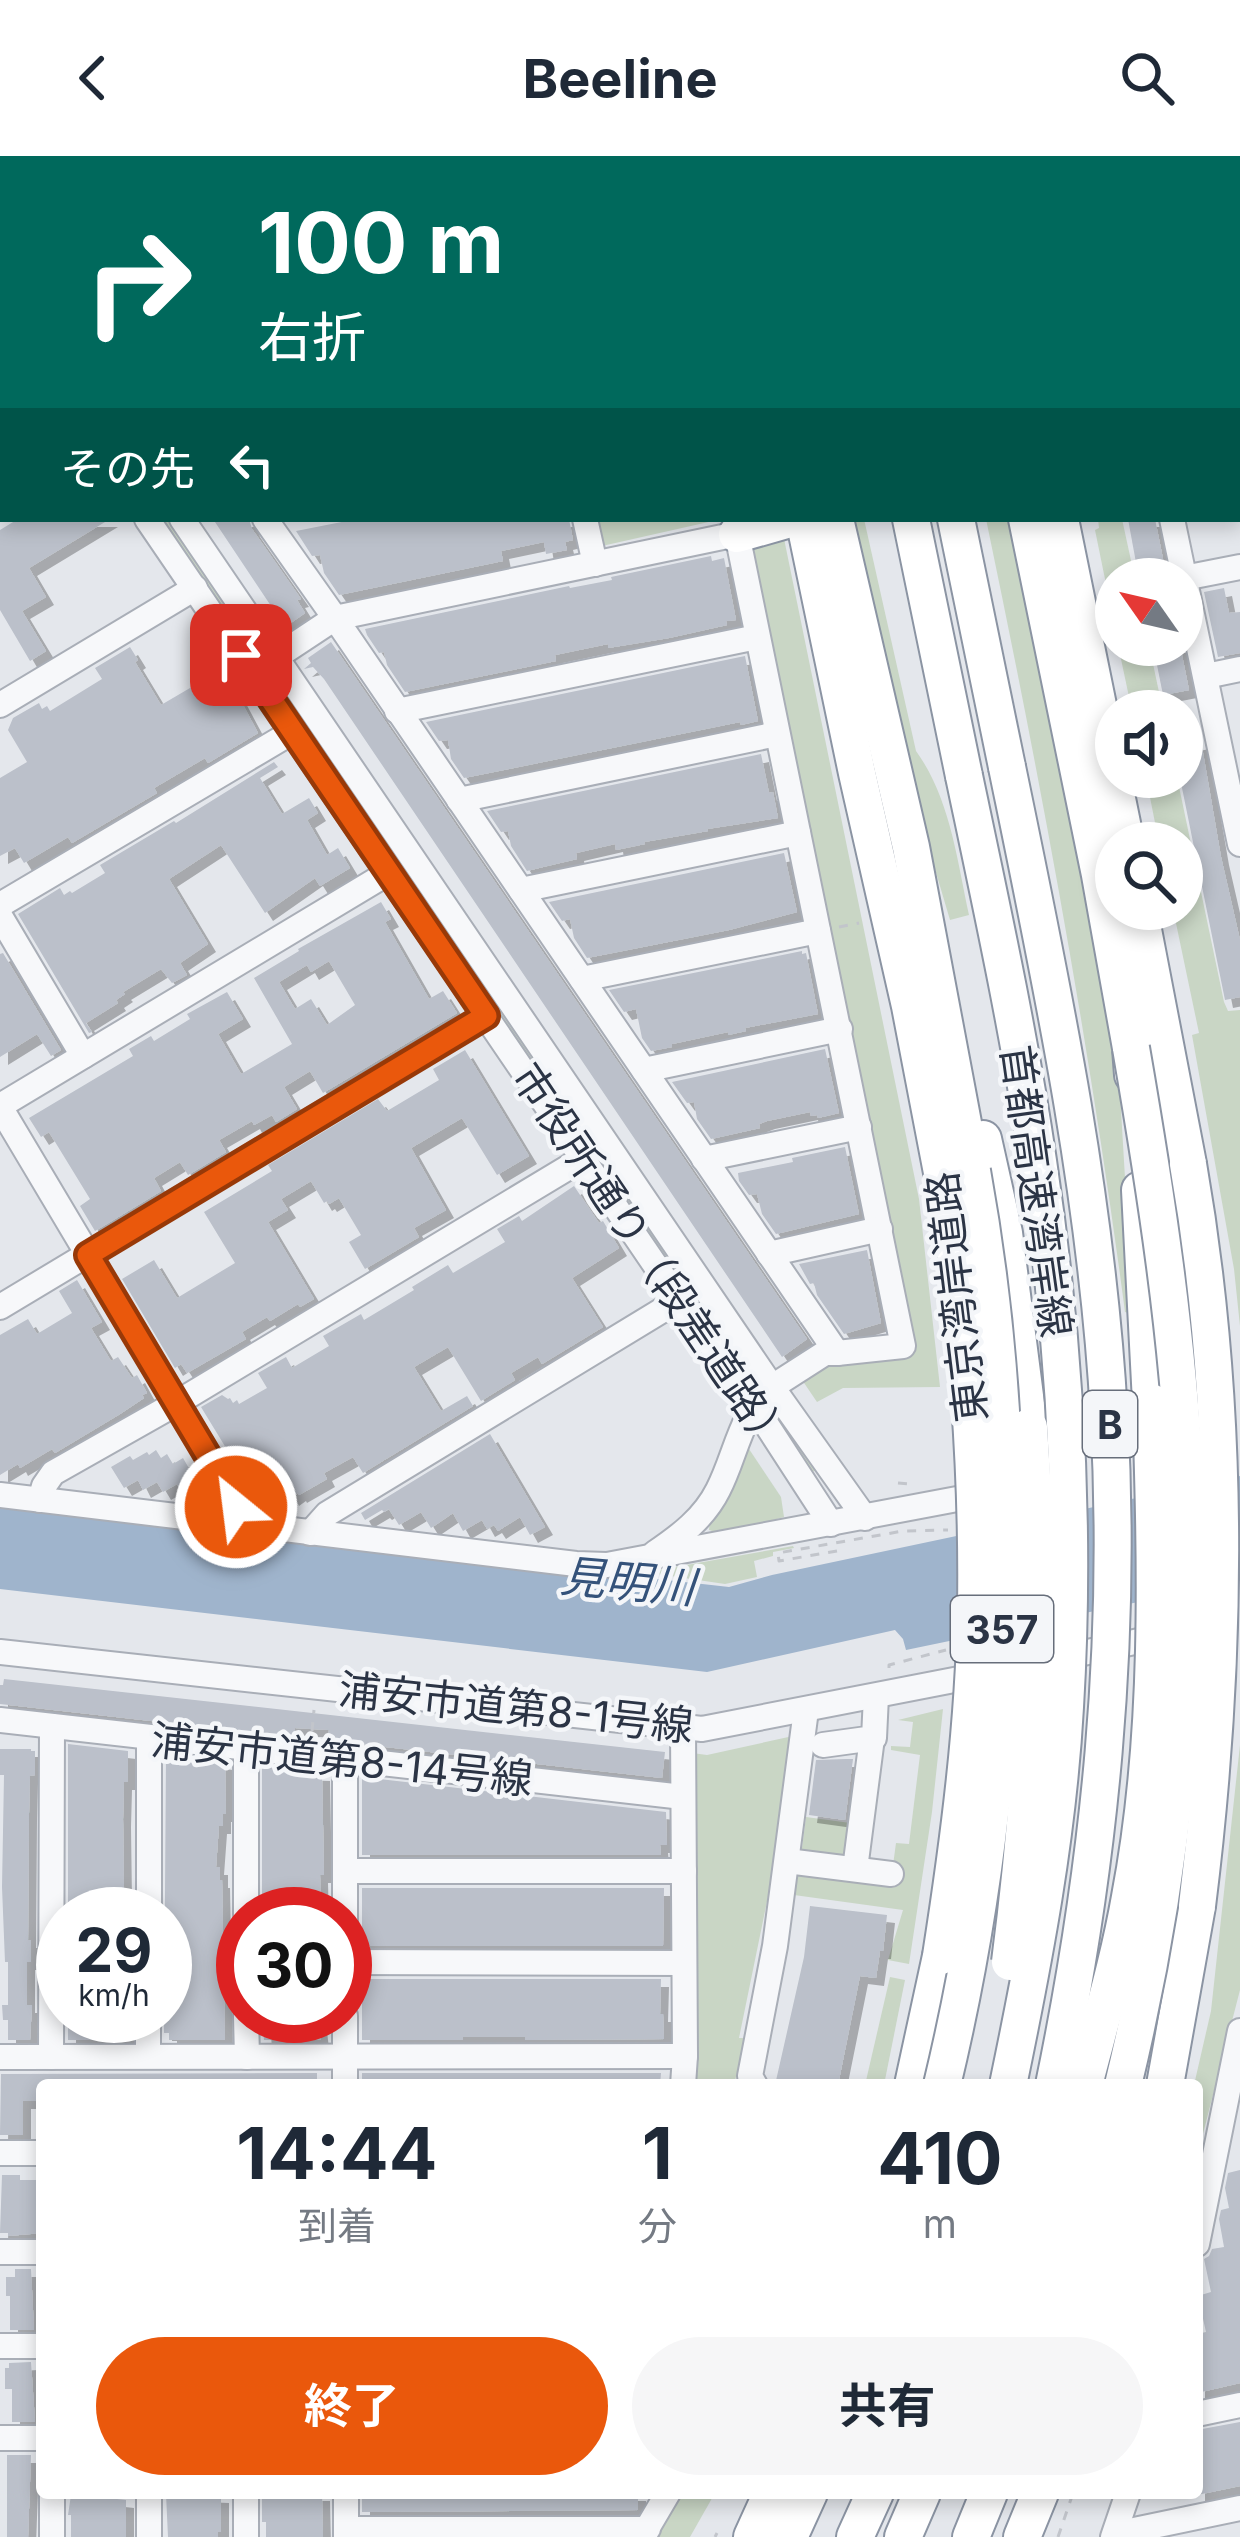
<!DOCTYPE html>
<html lang="ja">
<head>
<meta charset="utf-8">
<style>
  body { margin:0; font-family:Inter,"Noto Sans JP",sans-serif; background:#f6f6f7; color:#1f2937; height:100vh; display:flex; flex-direction:column; font-size:45px; white-space:nowrap }
  * { box-sizing:border-box; margin:0 }
  p { font-size:39px; color:#747a83 }
  .icon { flex:none; width:66px; height:66px; fill:none; stroke:currentColor; stroke-width:2; stroke-linecap:round; stroke-linejoin:round }
  .map { position:relative; flex:1; overflow:hidden }
  .sheet { position:absolute; left:36px; top:1923px; width:1167px; height:420px; display:flex; flex-direction:column; background:#fff; border-radius:12px; box-shadow:0 6px 18px #0003 }
  .sheet>* { flex:none }
  .hud { position:absolute; left:0px; top:0px; width:1242px; height:366px; box-shadow:0 6px 18px #0003; background:#00695c; color:#fff; overflow:hidden }
  .needle { width:78px; rotate:304deg }
  .controls { position:absolute; left:1095px; top:402px; display:grid; gap:24px }
  .controls a { display:grid; place-items:center; width:108px; height:108px; border-radius:50%; background:#fff; box-shadow:0 6px 18px #0003; font-size:60px }
  .speed { position:absolute; left:36px; top:1731px; display:flex; gap:24px; font-size:60px; font-weight:700; text-align:center }
  .speed>* { display:grid; place-content:center; width:156px; height:156px; border-radius:50%; background:#fff; box-shadow:0 6px 18px #0003; line-height:1 }
  .speed small { font-size:30px; font-weight:400 }
  .speed .limit { border:18px solid #d22; background:#fff; color:#111 }
  .pin { position:absolute; display:grid; place-items:center; width:102px; height:102px; color:#fff; margin:-51px; border-radius:24px; box-shadow:0 6px 18px #0006 }
  .me { position:absolute; width:132px; margin:-66px; rotate:331deg; stroke-linejoin:round; filter:drop-shadow(0 0 9px #0008) }
  .turn { display:flex; align-items:center; gap:42px; height:252px; padding:0 60px; font-size:54px }
  .turn .icon { width:156px; height:156px; stroke-width:2.5 }
  .turn b { display:block; font-size:84px; line-height:102px }
  .then { display:flex; align-items:center; height:114px; padding:0 60px; background:#0003; gap:24px; font-size:45px }
  .eta { display:flex; justify-content:space-evenly; align-items:center; height:204px; text-align:center }
  .eta b { font-size:72px; font-weight:700; line-height:84px }
  .primary-button { display:flex; gap:24px; margin-top:auto; padding:24px 60px }
  .primary-button a { flex:1; height:138px; border-radius:72px; background:#ea580c; color:#fff; font-size:48px; font-weight:700; line-height:138px; text-align:center }
  .primary-button a+a { background:#f6f6f7; color:#1f2937 }
  header { display:flex; justify-content:space-between; align-items:center; height:156px; padding:0 60px; background:#fff; font-size:54px; font-weight:700 }
  .map>svg:first-child { display:block }
</style>
</head>
<body>
<header><svg class="icon" aria-label="back" viewBox="0 0 24 24"><path d="M15 5l-7 7 7 7"/></svg>Beeline<svg class="icon" aria-label="search" viewBox="0 0 24 24"><circle cx="10" cy="10" r="6"/><path d="M15 15l6 6"/></svg></header>
<div class="map">
<svg width="1240" height="2381" viewBox="0 0 1240 2381">
  <defs>
    <filter id="shadow"><feDropShadow dx="8" dy="8" stdDeviation="0" flood-color="#0004"/></filter>
  </defs>
  <rect width="100%" height="100%" fill="#e4e7ec"/>
  <!-- green -->
  <g fill="#c9d6c5">
    <polygon points="159,363 169,363 817,1313 811,1317"/>
    <polygon points="592,363 722,363 602,390"/>
    <polygon points="740,363 780,363 919,1043 940,1231 843,1232 817,1246 800,1221 837,1203 911,1194"/>
    <path d="M850,363H864L916,595C950,642 957,703 969,759L950,764L914,642Z"/>
    <path d="M986,363H1020L1118,903L1133,1158L1125,1156C1090,890 1041,626 986,363Z"/>
    <polygon points="1098,363 1122,363 1135,423 1116,423 1116,477 1095,374 1099,372"/>
    <polygon points="1118,489 1149,489 1163,555 1132,555"/>
    <polygon points="1146,621 1177,621 1224,846 1228,855 1240,854 1240,1170 1234,1113 1192,879 1199,877 1173,753 1182,753 1182,687 1159,687"/>
    <polygon points="745,1287 781,1341 784,1361 721,1378 709,1374 710,1362"/>
    <polygon points="793,1390 794,1392 773,1396 773,1400 754,1405 757,1421 725,1428 657,1418 658,1414"/>
    <polygon points="943,1553 932,1656 909,1808 888,1804 903,1754 794,1739 799,1715 891,1724 896,1687 909,1688 920,1599 891,1594 891,1590 910,1591 913,1566 898,1564"/>
    <polygon points="793,1580 772,1721 739,1882 745,1882 734,1929 690,1929 692,1597 707,1599"/>
    <polygon points="1240,1589 1240,1834 1197,2001 1197,1929 1194,1929 1211,1855"/>
    <polygon points="806,1661 858,1668 846,1705 801,1699"/>
    <polygon points="890,1821 905,1824 884,1929 865,1929"/>
    <polygon points="679,2337 715,2337 690,2381 654,2381"/>
  </g>
  <!-- water -->
  <polygon fill="#9fb4cc" points="1240,1320 1240,1425 906,1494 903,1483 895,1474 707,1516 0,1433 0,1349 729,1431 772,1419"/>
  <!-- building -->
  <g fill="#bbc0ca" fill-rule="evenodd" filter="url(#shadow)">
    <polygon points="18,363 110,363 29,412 46,441 22,455 46,495 30,505 0,454 0,374"/>
    <polygon points="213,363 249,363 252,373 301,443 297,444 305,457 285,471"/>
    <polygon points="357,363 569,363 573,384 565,386 567,394 546,398 544,386 501,395 503,405 339,439 324,417 320,399 312,400 296,375"/>
    <polygon points="1128,363 1155,363 1167,423 1139,423"/>
    <polygon points="711,400 712,405 724,402 736,464 726,465 727,469 669,482 608,492 608,488 555,499 556,505 405,536 387,509 384,496 379,497 367,479 365,473 569,430 570,432 612,424 611,421"/>
    <polygon points="1224,432 1229,457 1240,456 1240,497 1218,501 1204,436"/>
    <polygon points="331,486 807,1183 782,1201 324,523 313,511 304,513 311,507 308,502"/>
    <polygon points="1153,489 1180,489 1189,534 1163,539"/>
    <polygon points="130,491 138,504 135,506 161,549 219,515 232,536 235,534 258,577 208,607 205,602 154,632 157,637 72,687 68,681 24,707 15,692 0,700 0,622 27,606 8,574 13,562 39,547 42,553 47,550 50,555 102,523 95,512"/>
    <polygon points="745,500 758,565 741,569 740,566 464,622 451,603 448,584 439,585 426,566"/>
    <polygon points="1201,585 1221,701 1240,784 1240,841 1225,844 1180,622 1182,621 1182,589"/>
    <polygon points="761,598 769,637 773,636 778,662 707,673 708,675 644,686 645,688 616,694 615,688 576,697 577,703 543,711 527,715 511,690 508,675 501,676 487,655"/>
    <polygon points="274,606 278,611 260,622 282,658 309,642 318,657 307,664 327,699 338,692 350,712 320,730 315,722 265,757 221,689 169,723 208,788 180,807 187,819 172,827 161,813 123,836 125,838 116,844 118,847 86,867 92,876 89,877 18,758 60,732 64,739 70,735 72,737 105,717 100,709 174,665 176,667"/>
    <polygon points="784,697 797,756 729,774 587,802 574,782 570,763 562,765 549,746"/>
    <path d="M381,746L391,763L385,766L429,843L443,835L457,857L323,937L310,915L284,931L297,953L276,966L272,959L254,969L252,965L219,984L226,996L188,1019L180,1006L154,1022L161,1035L95,1075L80,1050L90,1043L49,976L41,981L29,962L133,900L129,893L151,880L154,885L190,863L187,858L227,836L243,863L218,878L241,918L292,888L254,822L299,795L298,793ZM329,805L355,849L327,869L311,843L295,853L279,826L307,809L311,816Z"/>
    <polygon points="802,795 802,798 806,797 818,858 745,872 746,875 728,879 728,876 672,888 672,891 651,895 642,882 636,853 624,856 609,834"/>
    <polygon points="3,797 61,894 51,900 37,878 0,901 0,798"/>
    <polygon points="825,893 839,957 818,962 817,959 811,960 810,956 767,965 759,968 760,972 711,983 697,963 694,946 687,947 672,926"/>
    <polygon points="465,894 529,1000 497,1019 462,962 411,992 446,1054 414,1072 419,1081 365,1113 349,1086 361,1079 339,1042 329,1048 327,1045 324,1047 311,1025 281,1043 288,1054 268,1066 314,1143 300,1151 298,1148 270,1165 267,1161 242,1176 246,1183 187,1217 181,1208 175,1212 122,1123 154,1104 177,1142 235,1107 204,1056 272,1015 268,1009 378,943 387,955 439,924 433,913"/>
    <polygon points="845,991 859,1058 776,1078 762,1058 757,1038 749,1039 739,1025 738,1017 793,1006 792,1002"/>
    <polygon points="574,1030 599,1067 603,1065 619,1092 572,1122 603,1171 542,1208 538,1201 511,1217 515,1224 481,1245 448,1191 414,1211 441,1255 467,1240 473,1250 363,1317 353,1301 324,1317 327,1323 299,1339 298,1337 291,1342 289,1338 281,1343 278,1339 270,1344 246,1304 237,1310 201,1251 222,1239 228,1243 230,1242 233,1247 237,1244 239,1248 267,1232 258,1217 286,1201 292,1212 329,1190 323,1180 361,1158 364,1164 414,1134 412,1131 448,1109 453,1117 505,1086 497,1073 519,1060 522,1065"/>
    <polygon points="867,1094 881,1167 844,1178 817,1139 814,1127 810,1128 799,1108"/>
    <polygon points="77,1124 102,1166 91,1172 111,1205 118,1201 132,1222 137,1219 147,1237 142,1239 144,1242 120,1258 55,1297 52,1293 20,1312 18,1308 0,1319 0,1179 28,1163 37,1178 72,1157 59,1135"/>
    <polygon points="490,1278 545,1371 530,1379 520,1361 498,1375 494,1369 487,1373 482,1364 463,1375 453,1357 431,1372 421,1356 399,1369 389,1353 384,1356 382,1354 365,1364 361,1357"/>
    <polygon points="156,1294 161,1302 167,1298 173,1308 183,1302 198,1328 182,1337 177,1328 163,1336 157,1326 143,1334 138,1324 124,1332 111,1311 130,1300 133,1304 147,1296 149,1299"/>
    <polygon points="4,1523 665,1596 662,1622 332,1585 328,1583 329,1574 295,1572 294,1581 0,1548 0,1529 3,1529"/>
    <polygon points="68,1588 128,1595 128,1626 124,1626 123,1663 124,1737 120,1737 120,1758 68,1758"/>
    <polygon points="0,1593 31,1593 31,1595 35,1595 35,1619 30,1620 29,1657 28,1784 31,1784 31,1806 27,1806 27,1849 32,1849 30,1884 8,1884 8,1864 3,1864 2,1849 8,1849 8,1806 5,1806 2,1731 4,1619 0,1619"/>
    <polygon points="166,1599 225,1606 226,1658 223,1658 223,1670 219,1670 216,1711 220,1711 220,1724 222,1724 225,1884 169,1884 169,1877 164,1877"/>
    <polygon points="846,1603 853,1603 845,1664 809,1659 816,1604"/>
    <polygon points="262,1611 290,1613 290,1616 322,1617 324,1719 320,1719 321,1758 262,1758"/>
    <polygon points="362,1621 666,1656 667,1689 660,1689 661,1699 362,1699"/>
    <polygon points="362,1732 664,1732 663,1790 362,1790"/>
    <polygon points="810,1750 887,1759 883,1795 880,1795 876,1822 860,1820 838,1929 775,1929 804,1801"/>
    <polygon points="362,1823 661,1823 660,1858 663,1858 664,1883 525,1884 525,1881 463,1881 463,1884 362,1884"/>
    <rect x="68" y="1860" width="59" height="24"/>
    <polygon points="262,1860 318,1860 321,1884 264,1884"/>
    <polygon points="317,1917 317,1927 314,1929 42,1929 42,1945 23,1945 23,1979 0,1979 1,1918"/>
    <polygon points="362,1917 661,1917 660,1929 362,1929"/>
    <polygon points="1240,2014 1240,2227 1197,2237 1197,2178 1206,2176 1199,2145 1202,2144 1201,2139 1211,2136 1204,2103 1209,2100 1212,2093 1224,2091 1219,2063 1221,2054 1229,2052 1225,2032 1228,2017"/>
    <polygon points="2,2019 20,2019 20,2024 42,2024 42,2077 8,2080 8,2077 0,2077"/>
    <polygon points="15,2113 31,2113 34,2174 10,2174 10,2140 6,2140 6,2121 15,2121"/>
    <polygon points="31,2206 35,2266 12,2266 12,2233 5,2233 5,2212 9,2212 9,2207"/>
    <polygon points="1240,2266 1240,2330 1197,2339 1197,2274"/>
    <polygon points="7,2299 31,2299 28,2381 7,2381"/>
    <polygon points="170,2337 221,2339 221,2376 218,2376 218,2381 168,2381 166,2338"/>
    <polygon points="266,2337 322,2337 323,2381 266,2381 266,2366 262,2366 262,2340 266,2340"/>
    <polygon points="362,2337 638,2337 638,2354 362,2356"/>
    <polygon points="71,2339 117,2339 117,2343 126,2344 126,2381 71,2381 71,2359 68,2359"/>
  </g>
  <g fill="none" stroke-linecap="round" stroke-linejoin="round">
    <!-- minor casing -->
    <g stroke="#a9aeb7" stroke-width="28">
      <g id="minor">
        <polyline points="19,0 21,3"/>
        <polyline points="312,0 313,3"/>
        <polyline points="659,0 659,3"/>
        <polyline points="53,3 67,0"/>
        <polyline points="547,3 562,0"/>
        <polyline points="0,97 3,101"/>
        <polyline points="0,149 3,154"/>
        <polyline points="1239,310 1240,310"/>
        <polyline points="0,347 3,345"/>
        <polyline points="147,363 679,1144 757,1254 831,1368"/>
        <polyline points="182,363 772,1231 865,1362"/>
        <polyline points="265,363 335,462 837,1197 903,1190 737,378 335,462 276,501"/>
        <polyline points="585,363 595,408"/>
        <polyline points="1172,363 1240,688"/>
        <polyline points="1184,422 1240,411"/>
        <polyline points="1206,520 1240,513"/>
        <polyline points="0,549 195,432"/>
        <polyline points="397,555 757,481"/>
        <polyline points="459,644 777,578"/>
        <polyline points="521,734 798,677"/>
        <polyline points="0,749 294,575"/>
        <polyline points="0,760 83,900"/>
        <polyline points="582,823 818,775"/>
        <polyline points="644,914 840,873"/>
        <polyline points="0,950 388,717"/>
        <polyline points="0,951 236,1347 233,1367"/>
        <polyline points="704,1003 859,971"/>
        <polyline points="769,1098 880,1073"/>
        <polyline points="0,1151 486,859"/>
        <polyline points="772,1231 825,1197 837,1197"/>
        <polyline points="0,1339 576,1408 607,1409 989,1337"/>
        <polyline points="40,1344 44,1330 53,1317 175,1248 584,1002"/>
        <polyline points="310,1377 327,1358 679,1144"/>
        <path d="M655,1397C680,1380 704,1362 718,1334C730,1311 736,1284 748,1261L757,1254"/>
        <polyline points="0,1496 702,1573 985,1518"/>
        <polyline points="1055,1503 1167,1479"/>
        <polyline points="0,1564 683,1641"/>
        <polyline points="823,1589 874,1582 876,1540"/>
        <polyline points="246,1592 246,1758"/>
        <polyline points="787,1705 891,1718"/>
        <polyline points="855,1713 872,1582"/>
        <polyline points="345,1715 684,1715"/>
        <polyline points="149,1758 149,1582"/>
        <polyline points="345,1806 684,1807"/>
        <polyline points="345,1839 345,1604"/>
        <polyline points="246,1860 247,1901"/>
        <polyline points="148,1899 148,1860"/>
        <polyline points="0,1901 685,1900"/>
        <polyline points="51,1901 52,1570"/>
        <polyline points="345,1929 345,1860"/>
        <polyline points="683,1929 685,1900 683,1572"/>
        <polyline points="755,1929 750,1920 775,1790 806,1554"/>
        <polyline points="0,1997 42,1997"/>
        <polyline points="1197,2088 1240,1875"/>
        <polyline points="0,2096 42,2096"/>
        <polyline points="0,2190 42,2190"/>
        <polyline points="1197,2258 1240,2249"/>
        <polyline points="0,2282 42,2282"/>
        <polyline points="246,2337 246,2381"/>
        <polyline points="346,2337 346,2381"/>
        <polyline points="346,2373 648,2373"/>
        <polyline points="1115,2378 1240,2352"/>
        <polyline points="52,2381 52,2337"/>
        <polyline points="149,2381 149,2337"/>
        <polyline points="642,2381 668,2337"/>
        <polyline points="1113,2381 1128,2337"/>
      </g>
    </g>
    <!-- highway casing -->
    <g stroke="#8b94a3" stroke-width="40">
      <g id="highway">
        <polyline points="748,0 748,3"/>
        <polyline points="836,0 836,3"/>
        <polyline points="881,0 882,3"/>
        <polyline points="968,0 969,3"/>
        <polyline points="804,363 857,617 910,850 950,1058"/>
        <polyline points="835,363 911,691 972,1015"/>
        <polyline points="911,363 964,620"/>
        <polyline points="956,363 1007,611"/>
        <polyline points="1027,363 1100,719 1131,892 1133,919"/>
        <polyline points="1060,363 1126,687"/>
        <polyline points="737,378 790,363"/>
        <polyline points="1139,753 1188,1008"/>
        <polyline points="983,983 1004,1077 1029,1271"/>
        <polyline points="1140,1034 1151,1246"/>
        <polyline points="913,1929 941,1800"/>
        <polyline points="1165,1929 1197,1750"/>
        <polyline points="752,2381 772,2337"/>
        <polyline points="789,2381 809,2337"/>
        <polyline points="855,2381 875,2337"/>
        <polyline points="903,2381 922,2337"/>
        <polyline points="971,2381 989,2337"/>
        <polyline points="1022,2381 1040,2337"/>
      </g>
    </g>
    <!-- path -->
    <g stroke="#c2c5cb" stroke-width="3" stroke-dasharray="9 9" stroke-linecap="butt">
      <polyline points="839,771 859,767"/>
      <polyline points="898,1327 909,1328"/>
      <polyline points="889,1512 889,1509 946,1494"/>
      <polyline points="312,1575 314,1554"/>
      <polyline points="715,2381 717,2377"/>
      <polyline points="1058,2381 1073,2337"/>
    </g>
    <!-- minor -->
    <use href="#minor" stroke="#f7f8fa" stroke-width="24"/>
    <!-- highway -->
    <use href="#highway" stroke="#fff" stroke-width="36"/>
    <!-- highway-bridge casing -->
    <g stroke="#8b94a3" stroke-width="40" stroke-linecap="butt">
      <g id="highway-bridge">
        <path d="M1007,611C1051,825 1097,1040 1109,1259C1122,1487 1100,1706 1054,1929"/>
        <path d="M964,620C991,748 1019,876 1038,1005C1065,1186 1076,1368 1065,1551C1058,1679 1034,1804 1008,1929"/>
        <path d="M1188,1008C1231,1254 1228,1503 1197,1750"/>
        <path d="M941,1800C959,1685 974,1569 976,1452C978,1320 968,1188 950,1058"/>
        <path d="M1010,1806C1033,1630 1042,1449 1029,1271"/>
        <path d="M942,1929C1013,1634 1026,1313 972,1015"/>
        <path d="M1084,1929C1100,1867 1119,1804 1130,1741C1161,1579 1156,1411 1151,1246"/>
        <path d="M1123,1929C1171,1731 1193,1529 1185,1325C1178,1180 1156,1036 1131,892"/>
      </g>
    </g>
    <!-- path-bridge -->
    <polyline stroke="#c2c5cb" stroke-width="3" stroke-dasharray="9 9" stroke-linecap="butt" points="837,1395 779,1405 778,1397 903,1375 948,1374"/>
    <!-- highway-bridge -->
    <use href="#highway-bridge" stroke="#fff" stroke-width="36"/>
  </g>
  <g fill="none" stroke-linecap="round" stroke-linejoin="round">
    <!-- route casing -->
    <g stroke="#983908" stroke-width="30">
      <polyline id="route" points="236,1351 236,1347 88,1099 486,860 241,499"/>
    </g>
    <!-- route -->
    <use href="#route" stroke="#ea580c" stroke-width="21"/>
  </g>
  <g text-anchor="middle" dominant-baseline="central" stroke-width="9" stroke-linejoin="round" paint-order="stroke">
    <!-- shield labels -->
    <g fill="#f4f6f9" stroke="#676e7b" stroke-width="3">
      <rect x="1083" y="1235" width="54" height="66" rx="9"/>
      <rect x="951" y="1440" width="102" height="66" rx="9"/>
    </g>
    <g font-size="39" font-weight="bold" fill="#2b3445">
      <text x="1110" y="1268">B</text>
      <text x="1002" y="1473">357</text>
    </g>
    <!-- street labels -->
    <g font-size="42" fill="#2b3445" stroke="#f4f6f9">
      <text transform="translate(1037 1035) rotate(82)">首都高速湾岸線</text>
      <text transform="translate(652 1103) rotate(56)">市役所通り（段差道路）</text>
      <text transform="translate(956 1141) rotate(-97)">東京湾岸道路</text>
      <text transform="translate(516 1551) rotate(6)">浦安市道第8-1号線</text>
      <text transform="translate(342 1603) rotate(6)">浦安市道第8-14号線</text>
    </g>
    <!-- water labels -->
    <g font-size="45" font-style="italic" fill="#34527a" stroke="#f4f6f9">
      <text transform="translate(628 1425) rotate(5)">見明川</text>
    </g>
  </g>
</svg>
<div class="controls">
<a><svg class="needle" viewBox="-14 -14 28 28"><path d="M0-13l5 13h-10z" fill="#e53935"/><path d="M0 13l5-13h-10z" fill="#747a83"/></svg></a>
<a><svg class="icon" aria-label="sound" viewBox="0 0 24 24"><path d="M4 9h4l5-4v14l-5-4H4zM17 9q2 3 0 6"/></svg></a>
<a><svg class="icon" aria-label="search" viewBox="0 0 24 24"><circle cx="10" cy="10" r="6"/><path d="M15 15l6 6"/></svg></a>
</div>
<div class="speed"><div>29<small>km/h</small></div><div class="limit">30</div></div>
<div class="pin" style="left:241px;top:499px;background:#d93025"><svg class="icon" aria-label="arrive" viewBox="0 0 24 24"><path d="M6 21V4h12l-3 4 3 4H6"/></svg></div>
<svg class="me" style="left:236px;top:1351px" viewBox="-20 -20 40 40"><circle r="17" fill="#ea580c" stroke="#fff" stroke-width="3"/><path d="M0-11L8 9 0 5-8 9z" fill="#fff"/></svg>
<div class="hud">
<div class="turn"><svg class="icon" aria-label="right" viewBox="0 0 24 24"><path d="M7 20v-9h11M14 6l5 5-5 5"/></svg><div><b>100 m</b>右折</div></div>
<div class="then">その先<svg class="icon" aria-label="left" viewBox="0 0 24 24"><path d="M17 20v-9H6M10 6l-5 5 5 5"/></svg></div>
</div>
<section class="sheet">
<div class="eta">
<div><b>14:44</b><p>到着</p></div>
<div><b>1</b><p>分</p></div>
<div><b>410</b><p>m</p></div>
</div>
<div class="primary-button"><a>終了</a><a>共有</a></div>
</section>
</div>
</body>
</html>
